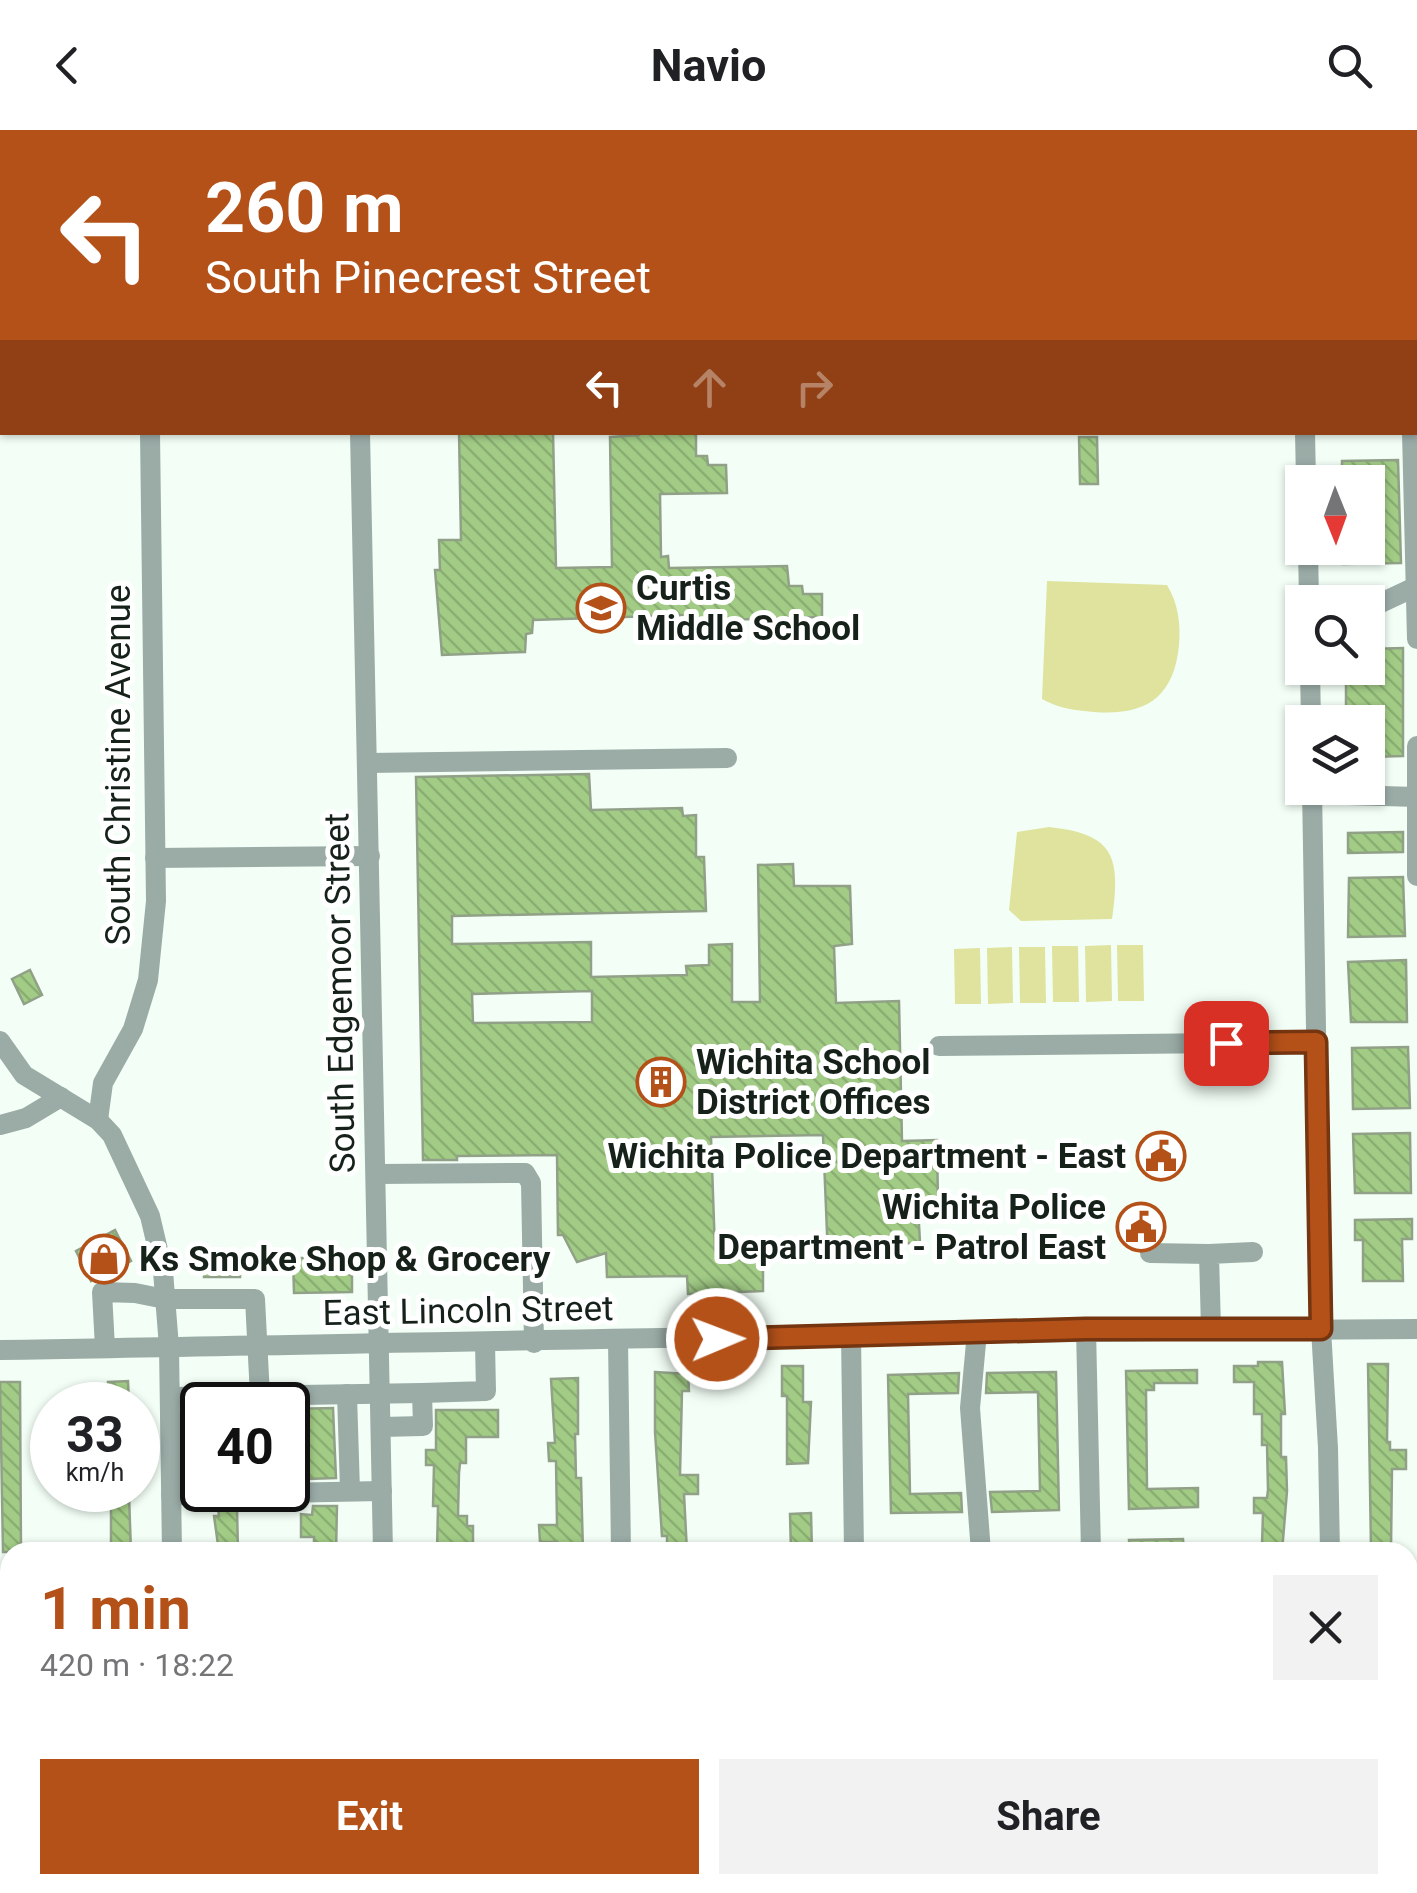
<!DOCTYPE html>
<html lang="en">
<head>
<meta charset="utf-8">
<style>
  body { margin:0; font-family:Roboto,sans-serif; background:#f2f2f2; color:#202124; height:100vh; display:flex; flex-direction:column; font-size:38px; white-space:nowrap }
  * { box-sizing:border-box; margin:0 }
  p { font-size:32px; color:#757577 }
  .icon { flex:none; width:55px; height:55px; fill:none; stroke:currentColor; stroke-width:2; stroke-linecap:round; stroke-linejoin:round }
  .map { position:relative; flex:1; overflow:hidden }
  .details { position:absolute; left:0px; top:1412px; width:1418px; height:352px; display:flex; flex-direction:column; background:#fff; border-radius:30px 30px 0 0; box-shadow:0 2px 8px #0004 }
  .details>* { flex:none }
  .hud { position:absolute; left:0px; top:0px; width:1418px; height:305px; box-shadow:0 2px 8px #0004; background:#b45119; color:#fff; overflow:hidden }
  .needle { width:65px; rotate:179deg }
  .buttons { position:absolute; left:1285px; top:335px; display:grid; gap:20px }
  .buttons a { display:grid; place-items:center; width:100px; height:100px; border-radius:0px; background:#fff; box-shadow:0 2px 8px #0004; font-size:50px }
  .speed { position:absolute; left:30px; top:1252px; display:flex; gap:20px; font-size:50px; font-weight:700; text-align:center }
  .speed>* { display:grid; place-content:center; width:130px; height:130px; border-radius:50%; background:#fff; box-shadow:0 2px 8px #0004; line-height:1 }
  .speed small { font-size:25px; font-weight:400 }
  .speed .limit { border:5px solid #111; border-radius:15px; background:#fff; color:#111 }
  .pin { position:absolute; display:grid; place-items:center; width:85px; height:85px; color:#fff; margin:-42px; border-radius:20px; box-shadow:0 5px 15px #0006 }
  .me { position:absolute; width:110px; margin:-55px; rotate:89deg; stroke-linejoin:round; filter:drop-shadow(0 0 8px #0008) }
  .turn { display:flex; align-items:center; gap:35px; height:210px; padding:0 40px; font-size:45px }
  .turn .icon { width:130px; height:130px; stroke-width:2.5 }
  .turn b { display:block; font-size:70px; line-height:85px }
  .lanes { display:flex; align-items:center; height:95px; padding:0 40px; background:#0003; justify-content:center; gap:50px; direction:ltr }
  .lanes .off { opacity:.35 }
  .round { display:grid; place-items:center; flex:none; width:105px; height:105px; border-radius:0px; background:#f2f2f2 }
  .headline { display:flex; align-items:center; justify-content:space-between; height:170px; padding:0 40px }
  h1 { font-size:60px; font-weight:700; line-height:75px; color:#b45119 }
  .cta { display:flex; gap:20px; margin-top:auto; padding:20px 40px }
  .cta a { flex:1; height:115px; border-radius:0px; background:#b45119; color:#fff; font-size:40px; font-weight:700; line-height:115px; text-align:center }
  .cta a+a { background:#f2f2f2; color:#202124 }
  header { display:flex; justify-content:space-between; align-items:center; height:130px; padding:0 40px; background:#fff; font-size:45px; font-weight:700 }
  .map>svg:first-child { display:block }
</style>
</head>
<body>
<header><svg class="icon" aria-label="back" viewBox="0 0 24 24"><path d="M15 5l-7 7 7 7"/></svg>Navio<svg class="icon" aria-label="search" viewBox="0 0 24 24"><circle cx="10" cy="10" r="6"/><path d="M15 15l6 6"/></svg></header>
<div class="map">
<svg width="1417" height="1763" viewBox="0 0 1417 1763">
  <defs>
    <pattern id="building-back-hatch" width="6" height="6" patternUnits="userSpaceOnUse" patternTransform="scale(2.5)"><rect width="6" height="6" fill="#a2cc86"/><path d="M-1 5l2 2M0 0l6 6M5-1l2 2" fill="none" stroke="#8baf73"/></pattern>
  </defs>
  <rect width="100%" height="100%" fill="#f3fff6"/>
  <!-- garden -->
  <g fill="#dfe39e">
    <path d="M1047,451L1167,455C1178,473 1181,494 1179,515C1174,568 1145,586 1094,582C1074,580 1060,579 1042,569Z"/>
    <path d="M1049,697C1114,704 1121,726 1112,789L1021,791L1009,780L1017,702Z"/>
    <polygon points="1111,815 1112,871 1086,872 1085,816"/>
    <polygon points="1117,815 1143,815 1144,871 1118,871"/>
    <polygon points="1052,816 1078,816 1079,872 1053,872"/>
    <polygon points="1012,817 1013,873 988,874 987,818"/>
    <polygon points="1019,817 1045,817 1046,873 1020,873"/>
    <polygon points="980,818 981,874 955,874 954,819"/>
  </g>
  <!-- building -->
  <g fill="url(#building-back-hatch)" stroke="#91a187" stroke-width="2.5" fill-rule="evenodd">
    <polygon points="459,302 553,302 556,438 612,437 610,307 639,305 639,302 696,302 696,326 707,326 708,335 726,335 727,363 660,364 661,427 668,426 669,438 787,436 789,456 802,456 803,464 822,464 822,487 687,491 685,485 533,490 532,503 526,504 525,522 442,525 435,440 440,440 439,410 461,410"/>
    <polygon points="1079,307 1097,307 1098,354 1080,354"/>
    <polygon points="1398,330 1401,433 1343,434 1342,418 1368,418 1368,352 1342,352 1342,331"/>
    <polygon points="1403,518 1403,626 1368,627 1368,587 1346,587 1346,538 1368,538 1368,519"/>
    <path d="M589,644L591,680L682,678L683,686L696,685V727H704L706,781L452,786V814L591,812V847L687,845L686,836L709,835V815L732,814V872H760L758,735L793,734L794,756H850L852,814L834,816L836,873L899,871L902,1011L937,1010L938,1074L918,1075L920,1113L875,1114L876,1127H828L823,1005L711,1007L715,1121H743L742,1114H763V1161L688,1164L687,1146L607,1147L606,1123L577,1132L563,1105H558L557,1025L457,1026V1030H423L416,647ZM592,861V892L473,893L472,864Z"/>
    <polygon points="1403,702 1403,722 1348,723 1348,703"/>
    <polygon points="1403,747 1405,806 1348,807 1349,748"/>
    <polygon points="1406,830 1407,892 1351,892 1348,832"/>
    <polygon points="30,840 42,865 24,874 12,849"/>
    <polygon points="1408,917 1410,978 1353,979 1352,918"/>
    <polygon points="1410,1003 1411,1063 1355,1063 1353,1004"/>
    <polygon points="1412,1089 1412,1109 1402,1109 1403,1151 1363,1151 1363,1110 1355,1110 1355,1090"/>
    <polygon points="115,1100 131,1131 91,1151 76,1121"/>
    <rect x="204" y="1128" width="36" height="19"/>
    <polygon points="293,1128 313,1128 313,1143 352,1144 352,1162 294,1163"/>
    <polygon points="1258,1232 1282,1232 1285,1284 1281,1284 1281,1327 1286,1327 1287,1361 1282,1422 1268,1422 1268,1415 1262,1415 1263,1383 1254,1383 1254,1368 1267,1368 1268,1360 1267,1315 1262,1315 1262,1284 1254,1284 1254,1252 1234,1252 1234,1236 1258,1236"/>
    <polygon points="1368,1234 1388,1234 1387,1312 1390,1312 1390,1320 1406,1320 1406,1339 1392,1339 1391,1419 1371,1418"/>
    <polygon points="782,1236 803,1236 803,1272 811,1272 808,1333 787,1334 787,1266 782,1266"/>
    <polygon points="1197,1240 1197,1253 1154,1253 1154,1260 1146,1260 1147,1359 1198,1358 1198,1377 1129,1379 1126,1241"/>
    <polygon points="655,1242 688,1244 689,1261 682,1261 680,1345 698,1345 698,1364 684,1364 687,1422 667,1422 667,1406 662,1406 655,1302"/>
    <polygon points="1056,1242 1059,1380 992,1382 990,1362 1040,1361 1038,1262 986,1263 987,1243"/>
    <polygon points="959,1243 958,1263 908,1264 910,1364 961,1363 962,1382 891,1383 888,1245"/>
    <polygon points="578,1248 578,1304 575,1304 576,1348 581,1348 583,1422 557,1422 557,1412 540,1412 539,1395 557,1395 556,1331 549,1331 548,1313 555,1313 551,1249"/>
    <polygon points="128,1251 129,1275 110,1275 108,1252"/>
    <polygon points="0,1252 20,1252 21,1422 3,1422"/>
    <polygon points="333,1278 336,1348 307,1349 306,1319 288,1320 288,1279"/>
    <polygon points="436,1280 498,1280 498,1307 466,1307 466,1333 460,1333 459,1343 458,1386 467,1386 467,1396 473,1396 473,1413 462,1413 462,1422 437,1422 438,1376 433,1376 434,1335 426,1335 426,1320 436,1320"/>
    <polygon points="111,1365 129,1365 131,1422 111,1422"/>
    <polygon points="313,1376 337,1376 336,1422 314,1422 314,1407 301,1407 301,1384 312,1385"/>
    <polygon points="218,1378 237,1378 238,1422 219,1422 214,1386 219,1386"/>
    <polygon points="811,1383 812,1422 791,1422 790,1384"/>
    <polygon points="1183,1409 1184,1422 1130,1422 1129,1410"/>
  </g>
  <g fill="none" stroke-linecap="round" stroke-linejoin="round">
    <!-- minor -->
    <g stroke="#9baca7" stroke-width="20">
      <polyline points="145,0 145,2"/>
      <polyline points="354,0 354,2"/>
      <polyline points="410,0 410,2"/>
      <polyline points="451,0 451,2"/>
      <polyline points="1299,0 1299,2"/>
      <polyline points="1406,0 1406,2"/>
      <polyline points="774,2 775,0"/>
      <polyline points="0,279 2,279"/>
      <polyline points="360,302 383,1422"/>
      <polyline points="1305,302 1306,352"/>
      <polyline points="1412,302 1417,509"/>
      <polyline points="1308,418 1309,472"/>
      <polyline points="1368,479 1417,456"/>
      <polyline points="1310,538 1311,592"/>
      <polyline points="1417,616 1417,746"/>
      <polyline points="368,633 727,628"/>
      <polyline points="1312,658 1321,1199 1328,1318 1330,1422"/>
      <polyline points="1312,664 1417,667"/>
      <polyline points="155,728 370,726"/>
      <polyline points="0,911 24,945 98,990 112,1005 150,1086 163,1141 169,1217 172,1422"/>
      <polyline points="939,916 1316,912"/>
      <polyline points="98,990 103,953 133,899 148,850 156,771 150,302"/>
      <polyline points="0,995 26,988 61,967"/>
      <polyline points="377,1044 525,1043 531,1053 534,1213"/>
      <polyline points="1150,1123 1209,1124"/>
      <polyline points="1086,1199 1091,1422"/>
      <polyline points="1211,1199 1209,1124 1253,1122"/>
      <polyline points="977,1202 970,1278 981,1422"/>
      <polyline points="851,1206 854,1422"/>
      <polyline points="618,1211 621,1422"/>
      <polyline points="105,1218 102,1162 135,1163 165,1169 255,1169 260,1266"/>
      <path d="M0,1220C472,1212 945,1201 1417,1199"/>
      <polyline points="347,1264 350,1361"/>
      <polyline points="195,1266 197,1365"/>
      <polyline points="170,1267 422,1263"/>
      <polyline points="381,1297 423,1296 422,1263 486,1261 485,1213"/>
      <polyline points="171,1365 382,1361"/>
      <polyline points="1408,1688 1417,1688"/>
      <polyline points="0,1695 10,1695"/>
      <polyline points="176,1755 176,1763"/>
      <polyline points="389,1755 389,1763"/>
      <polyline points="629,1755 629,1763"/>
      <polyline points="863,1755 863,1763"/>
      <polyline points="1098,1755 1098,1763"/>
      <polyline points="1215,1755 1215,1763"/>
      <polyline points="1334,1755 1334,1763"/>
    </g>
  </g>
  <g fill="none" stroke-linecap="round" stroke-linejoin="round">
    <!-- route casing -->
    <g stroke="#753510" stroke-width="25">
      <polyline id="route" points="717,1209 1086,1199 1321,1199 1316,912 1226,913"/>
    </g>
    <!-- route -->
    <use href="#route" stroke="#b45119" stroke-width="18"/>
  </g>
  <!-- icons -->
  <defs>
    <g id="school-ring" transform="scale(2.5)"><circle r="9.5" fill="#fff" stroke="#b45119" stroke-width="1.5"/><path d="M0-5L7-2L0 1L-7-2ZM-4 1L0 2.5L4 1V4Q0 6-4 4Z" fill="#b45119"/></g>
    <g id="building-ring" transform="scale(2.5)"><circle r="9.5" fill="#fff" stroke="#b45119" stroke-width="1.5"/><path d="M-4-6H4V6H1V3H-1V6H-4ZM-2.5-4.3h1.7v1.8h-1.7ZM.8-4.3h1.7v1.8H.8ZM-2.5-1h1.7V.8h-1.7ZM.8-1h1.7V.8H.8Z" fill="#b45119"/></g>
    <g id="civic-ring" transform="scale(2.5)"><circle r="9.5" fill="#fff" stroke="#b45119" stroke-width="1.5"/><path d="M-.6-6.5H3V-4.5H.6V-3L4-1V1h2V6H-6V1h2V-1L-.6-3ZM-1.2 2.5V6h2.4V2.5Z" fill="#b45119"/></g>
    <g id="shop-ring" transform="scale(2.5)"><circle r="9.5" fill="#fff" stroke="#b45119" stroke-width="1.5"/><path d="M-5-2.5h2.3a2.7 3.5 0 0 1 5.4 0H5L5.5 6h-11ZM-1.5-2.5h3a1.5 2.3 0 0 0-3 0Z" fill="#b45119"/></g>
  </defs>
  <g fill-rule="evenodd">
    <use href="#school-ring" x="601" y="478"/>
    <use href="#building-ring" x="661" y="952"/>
    <use href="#civic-ring" x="1161" y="1026"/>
    <use href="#civic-ring" x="1141" y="1097"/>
    <use href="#shop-ring" x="104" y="1129"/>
  </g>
  <g text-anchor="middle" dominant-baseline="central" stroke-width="10" stroke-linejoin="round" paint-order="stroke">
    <!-- poi labels -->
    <g font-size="35" font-weight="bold" fill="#16211a" stroke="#fff" text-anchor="start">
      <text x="636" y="458">Curtis<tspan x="636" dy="40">Middle School</tspan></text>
      <text x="696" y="932">Wichita School<tspan x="696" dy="40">District Offices</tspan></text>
      <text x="1126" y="1026" text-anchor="end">Wichita Police Department - East</text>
      <text x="1106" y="1077" text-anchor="end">Wichita Police<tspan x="1106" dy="40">Department - Patrol East</tspan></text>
      <text x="139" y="1129">Ks Smoke Shop &amp; Grocery</text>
    </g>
    <!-- street labels -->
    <g font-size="35" fill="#16211a" stroke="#fff">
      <text transform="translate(118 635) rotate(-90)">South Christine Avenue</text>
      <text transform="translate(340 863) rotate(-91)">South Edgemoor Street</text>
      <text transform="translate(468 1181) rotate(-1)">East Lincoln Street</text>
    </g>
  </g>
</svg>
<div class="buttons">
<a><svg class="needle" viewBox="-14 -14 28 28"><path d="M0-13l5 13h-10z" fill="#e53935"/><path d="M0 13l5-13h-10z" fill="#757577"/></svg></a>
<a><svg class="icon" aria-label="search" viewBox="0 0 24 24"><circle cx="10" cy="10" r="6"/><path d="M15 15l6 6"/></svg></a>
<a><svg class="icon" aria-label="layers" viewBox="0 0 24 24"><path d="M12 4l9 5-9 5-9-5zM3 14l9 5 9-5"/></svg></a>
</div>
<div class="speed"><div>33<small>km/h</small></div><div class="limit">40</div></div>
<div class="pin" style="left:1226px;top:913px;background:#d93025"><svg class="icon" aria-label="arrive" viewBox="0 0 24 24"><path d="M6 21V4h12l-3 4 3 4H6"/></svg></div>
<svg class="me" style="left:717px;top:1209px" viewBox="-20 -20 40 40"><circle r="17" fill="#b45119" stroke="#fff" stroke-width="3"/><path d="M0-11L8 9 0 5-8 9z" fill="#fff"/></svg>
<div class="hud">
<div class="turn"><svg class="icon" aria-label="left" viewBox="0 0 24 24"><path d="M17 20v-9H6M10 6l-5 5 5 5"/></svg><div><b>260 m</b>South Pinecrest Street</div></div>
<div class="lanes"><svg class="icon" aria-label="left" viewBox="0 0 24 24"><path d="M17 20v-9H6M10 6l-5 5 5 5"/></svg><svg class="icon off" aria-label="ahead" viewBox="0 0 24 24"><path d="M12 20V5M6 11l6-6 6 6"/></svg><svg class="icon off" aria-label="right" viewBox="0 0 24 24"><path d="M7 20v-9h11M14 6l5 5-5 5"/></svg></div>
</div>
<section class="details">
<div class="headline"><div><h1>1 min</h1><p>420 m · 18:22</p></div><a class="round"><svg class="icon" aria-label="close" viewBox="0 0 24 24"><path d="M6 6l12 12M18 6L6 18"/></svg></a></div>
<div class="cta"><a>Exit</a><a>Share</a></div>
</section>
</div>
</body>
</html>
